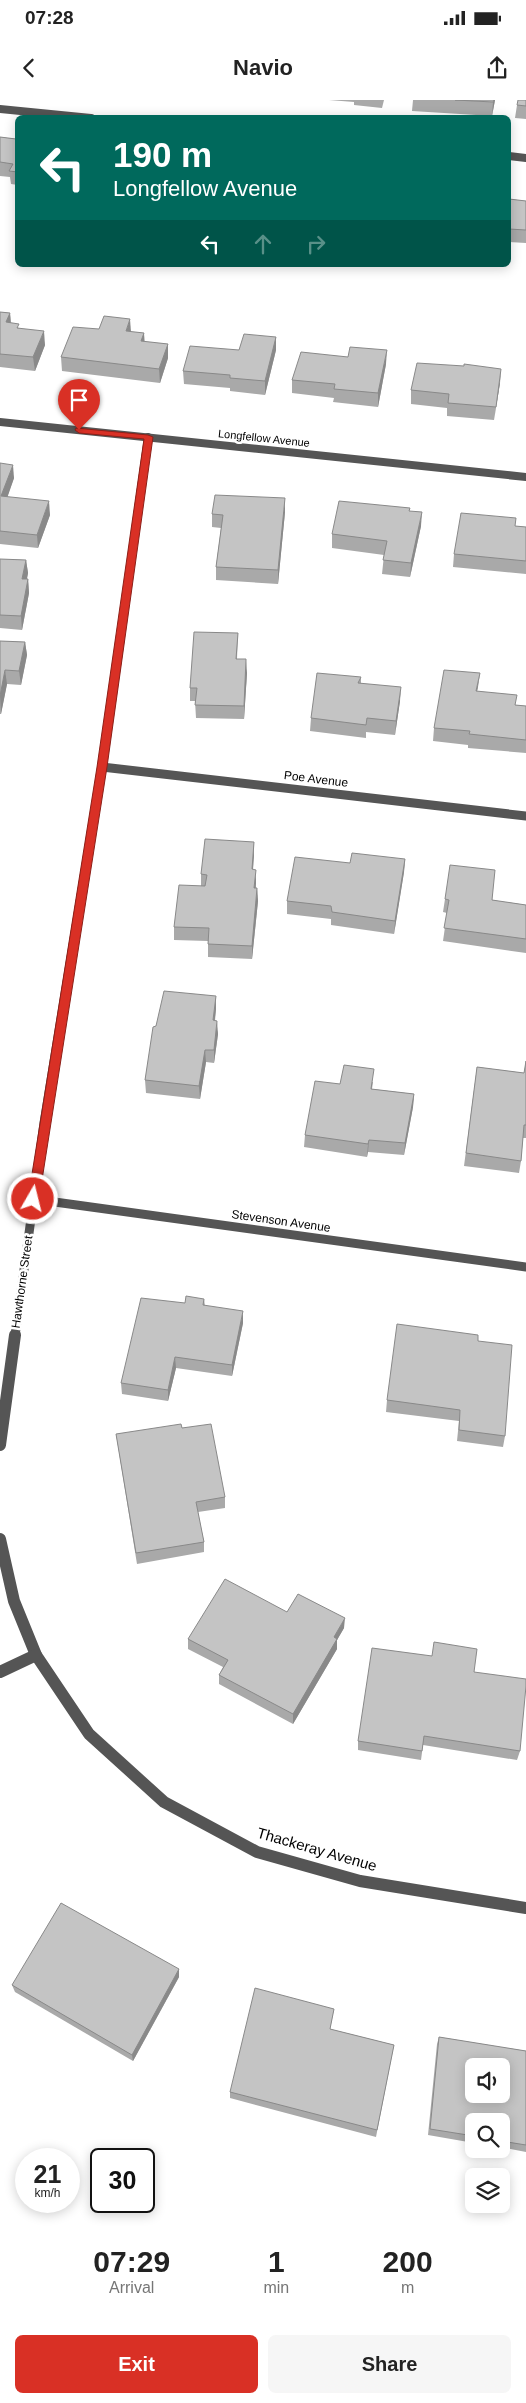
<!DOCTYPE html>
<html lang="en">
<head>
<meta charset="utf-8">
<style>
  body { margin:0; font-family:Arial,sans-serif; background:#f6f6f6; color:#222; height:100vh; display:flex; flex-direction:column; font-size:19px; white-space:nowrap }
  * { box-sizing:border-box; margin:0 }
  p { font-size:16px; color:#767676 }
  .icon { flex:none; width:28px; height:28px; fill:none; stroke:currentColor; stroke-width:2; stroke-linecap:round; stroke-linejoin:round }
  .map { position:relative; height:2128px; overflow:hidden }
  .drawer { display:flex; flex-direction:column; background:#fff; flex:1 }
  .drawer>* { flex:none }
  .top-card { position:absolute; left:15px; top:15px; width:496px; height:152px; border-radius:8px; box-shadow:0 2px 12px #0003; background:#00695c; color:#fff; overflow:hidden }
  .buttons { position:absolute; left:465px; top:1958px; display:grid; gap:10px }
  .buttons a { display:grid; place-items:center; width:45px; height:45px; border-radius:8px; background:#fff; box-shadow:0 2px 12px #0003; font-size:25px }
  .speed { position:absolute; left:15px; top:2048px; display:flex; gap:10px; font-size:25px; font-weight:700; text-align:center }
  .speed>* { display:grid; place-content:center; width:65px; height:65px; border-radius:50%; background:#fff; box-shadow:0 2px 12px #0003; line-height:1 }
  .speed small { font-size:12px; font-weight:400 }
  .speed .limit { border:2px solid #111; border-radius:8px; background:#fff; color:#111 }
  .pin { position:absolute; display:grid; place-items:center; width:42px; height:42px; color:#fff; margin:-51px -21px; border-radius:50% 50% 50% 0; rotate:-45deg; box-shadow:0 0 5px #0007 }
  .pin .icon { rotate:45deg }
  .me { position:absolute; width:55px; margin:-28px; rotate:8deg; stroke-linejoin:round; filter:drop-shadow(0 0 4px #0008) }
  .turn { display:flex; align-items:center; gap:18px; height:105px; padding:0 15px; font-size:22px }
  .turn .icon { width:65px; height:65px; stroke-width:2.5 }
  .turn b { display:block; font-size:35px; line-height:42px }
  .lanes { display:flex; align-items:center; height:48px; padding:0 15px; background:#0003; justify-content:center; gap:25px; direction:ltr }
  .lanes .off { opacity:.35 }
  .eta { display:flex; justify-content:space-evenly; align-items:center; height:85px; text-align:center }
  .eta b { font-size:30px; font-weight:600; line-height:35px }
  .cta { display:flex; gap:10px; margin-top:auto; padding:10px 15px }
  .cta a { flex:1; height:58px; border-radius:8px; background:#d93025; color:#fff; font-size:20px; font-weight:600; line-height:58px; text-align:center }
  .cta a+a { background:#f6f6f6; color:#222 }
  .status { display:flex; justify-content:space-between; align-items:center; height:35px; padding:0 25px; background:#fff; direction:ltr }
  .status svg { height:14px; fill:currentColor }
  header { display:flex; justify-content:space-between; align-items:center; height:65px; padding:0 15px; background:#fff; font-size:22px; font-weight:600 }
  .map>svg:first-child { display:block }
</style>
</head>
<body>
<div class="status"><b>07:28</b><svg viewBox="0 0 49 12"><path d="M0 12V9h3v3zM5 12V6h3v6zM10 12V3h3v9zM15 12V0h3v12zM26 1h20v11H26zM47 4h2v5h-2z"/></svg></div>
<header><svg class="icon" aria-label="back" viewBox="0 0 24 24"><path d="M15 5l-7 7 7 7"/></svg>Navio<svg class="icon" aria-label="share" viewBox="0 0 24 24"><path d="M12 15V3M7 8l5-5 5 5M5 13v7h14v-7"/></svg></header>
<div class="map">
<svg width="526" height="2128" viewBox="0 0 526 2128">
  <rect width="100%" height="100%" fill="#fff"/>
  <g fill="none" stroke-linecap="round" stroke-linejoin="round">
    <!-- street-far2 -->
    <g stroke="#555" stroke-width="8">
      <polyline points="0,9 91,18"/>
      <polyline points="509,56 526,58"/>
      <polyline points="0,322 526,377"/>
      <polyline points="120,541 148,337"/>
    </g>
    <!-- street-far1 -->
    <g stroke="#555" stroke-width="9">
      <polyline points="102,667 526,716"/>
      <polyline points="33,1099 526,1167"/>
      <polyline points="15,1236 44,1023 102,667 120,540"/>
    </g>
    <!-- street -->
    <g stroke="#555" stroke-width="12">
      <polyline points="0,1345 15,1235"/>
      <polyline points="0,1439 14,1501 36,1555 89,1634 164,1702 257,1752 360,1781 526,1808"/>
      <polyline points="0,1572 36,1555"/>
    </g>
  </g>
  <!-- wall -->
  <g fill="#a9a9a9">
    <polygon points="329,0 384,0 382,8 354,5 354,2"/>
    <polygon points="413,0 495,0 492,16 412,11"/>
    <polygon points="526,0 526,19 515,18 517,5"/>
    <polygon points="18,36 18,85 11,84 10,77 0,76 0,37 16,39"/>
    <polygon points="509,99 526,101 526,143 509,142"/>
    <polygon points="0,212 10,213 11,223 45,245 35,271 0,267"/>
    <polygon points="131,232 144,233 144,242 168,244 168,258 160,283 62,271 61,257"/>
    <polygon points="276,237 276,250 265,295 230,291 230,288 184,284 183,271"/>
    <polygon points="386,264 378,307 333,302 334,298 292,293 292,280"/>
    <polygon points="500,283 494,320 447,316 447,308 411,304 411,290"/>
    <polygon points="0,363 14,378 7,397 50,415 38,448 0,444"/>
    <polygon points="410,408 409,411 421,426 410,477 382,474 384,455 332,448 332,434"/>
    <polygon points="285,412 278,484 216,480 216,467 221,428 212,427 212,414"/>
    <polygon points="515,426 526,427 526,474 453,467 454,454"/>
    <polygon points="0,459 26,460 28,473 27,479 28,479 29,493 22,530 0,528"/>
    <polygon points="238,533 237,559 247,573 244,619 196,618 195,601 190,601 190,588"/>
    <polygon points="0,541 25,542 27,555 21,585 7,584 1,614 0,614"/>
    <polygon points="361,577 361,583 400,601 395,635 366,632 366,638 310,631 311,618"/>
    <polygon points="478,587 477,591 516,605 526,606 526,653 468,648 468,645 433,641 434,628"/>
    <polygon points="254,742 253,770 256,783 256,788 257,788 258,801 252,859 208,857 208,841 174,840 174,827 201,786 201,774"/>
    <polygon points="405,759 404,772 394,834 331,825 331,819 287,814 287,801 350,763"/>
    <polygon points="445,799 492,800 526,805 526,853 443,841 447,813 443,812"/>
    <polygon points="216,896 216,909 215,921 218,934 214,963 206,962 200,999 146,993 145,980 156,926"/>
    <polygon points="526,961 526,1038 523,1038 521,1061 519,1073 464,1066 477,967 524,973"/>
    <polygon points="373,982 372,989 414,994 413,1007 404,1055 368,1052 367,1057 304,1047 305,1035 340,984"/>
    <polygon points="204,1199 205,1206 243,1223 232,1276 176,1268 168,1301 122,1294 121,1283 185,1203"/>
    <polygon points="478,1241 505,1336 503,1347 457,1341 459,1321 386,1312 387,1300"/>
    <polygon points="182,1328 225,1397 225,1408 198,1412 204,1442 204,1452 137,1464 116,1334"/>
    <polygon points="287,1512 344,1528 337,1540 337,1549 293,1624 219,1584 219,1575 223,1567 188,1549 188,1539"/>
    <polygon points="474,1572 520,1651 517,1660 423,1645 421,1660 358,1650 358,1641"/>
    <polygon points="179,1869 179,1877 133,1961 15,1892 12,1885"/>
    <polygon points="334,1909 330,1929 394,1945 376,2037 230,1998 230,1992"/>
    <polygon points="439,1937 526,1951 526,2052 501,2047 501,2021 474,2021 474,2043 428,2035 437,1944"/>
  </g>
  <!-- shaded-wall -->
  <g fill="#898989">
    <polygon points="494,0 495,0 492,16 493,2"/>
    <polygon points="10,213 11,227 6,222"/>
    <polygon points="130,219 131,232 126,231"/>
    <polygon points="44,231 45,245 35,271 33,257"/>
    <polygon points="144,233 145,247 141,241"/>
    <polygon points="276,237 276,250 265,295 265,281"/>
    <polygon points="168,244 168,258 160,283 159,269"/>
    <polygon points="387,250 386,264 378,307 378,293"/>
    <polygon points="501,269 500,283 494,320 496,307"/>
    <polygon points="13,365 14,378 3,410 1,396"/>
    <polygon points="285,398 285,412 278,484 278,470"/>
    <polygon points="49,401 50,415 38,448 37,435"/>
    <polygon points="422,412 421,426 410,477 411,463"/>
    <polygon points="26,460 28,473 24,493 22,479"/>
    <polygon points="28,479 29,493 22,530 21,516"/>
    <polygon points="25,542 27,555 21,585 19,571"/>
    <polygon points="246,559 247,573 244,619 244,606"/>
    <polygon points="5,570 7,584 1,614 0,596"/>
    <polygon points="480,573 478,587 474,604 476,591"/>
    <polygon points="401,587 400,601 395,635 396,621"/>
    <polygon points="254,742 254,755 252,783 252,769"/>
    <polygon points="405,759 404,772 394,834 395,821"/>
    <polygon points="256,770 256,783 254,801 254,788"/>
    <polygon points="257,788 258,801 252,859 252,846"/>
    <polygon points="216,896 216,909 213,933 213,920"/>
    <polygon points="217,921 218,934 214,963 214,950"/>
    <polygon points="205,950 206,962 200,999 199,986"/>
    <polygon points="414,994 413,1007 404,1055 405,1043"/>
    <polygon points="369,1040 368,1052 367,1057 368,1044"/>
    <polygon points="243,1211 243,1223 232,1276 232,1265"/>
    <polygon points="175,1257 176,1268 168,1301 168,1290"/>
    <polygon points="345,1518 344,1528 337,1540 337,1549 293,1624 293,1614 334,1537"/>
    <polygon points="179,1869 179,1877 133,1961 132,1955"/>
  </g>
  <!-- building -->
  <g fill="#c4c4c4" stroke="#898989" fill-rule="evenodd">
    <polygon points="455,0 494,0 493,2"/>
    <polygon points="518,0 526,0 526,6 517,5"/>
    <polygon points="18,36 18,72 9,71 13,64 0,62 0,37 16,39"/>
    <polygon points="509,99 526,101 526,130 509,129"/>
    <polygon points="0,212 10,213 6,222 19,224 17,228 44,231 33,257 0,254"/>
    <polygon points="104,216 130,219 126,231 144,233 141,241 168,244 159,269 61,257 73,227 99,229"/>
    <polygon points="244,234 276,237 265,281 230,278 230,275 183,271 190,246 239,250"/>
    <polygon points="350,247 387,250 378,293 334,289 335,284 292,280 301,252 348,257"/>
    <polygon points="417,263 464,266 464,264 501,269 496,307 448,303 449,294 411,290"/>
    <polygon points="0,363 13,365 1,396 49,401 37,435 0,431"/>
    <polygon points="215,395 285,398 278,470 216,467 223,415 212,414"/>
    <polygon points="339,401 410,408 409,411 422,412 411,463 383,460 387,441 332,434"/>
    <polygon points="461,413 516,418 515,426 526,427 526,461 454,454"/>
    <polygon points="0,459 26,460 22,479 28,479 21,516 0,515"/>
    <polygon points="194,532 238,533 236,559 246,559 244,606 195,605 197,588 190,588"/>
    <polygon points="0,541 25,542 19,571 5,570 0,596"/>
    <polygon points="444,570 480,573 476,591 517,595 515,605 526,606 526,640 469,634 470,631 434,628"/>
    <polygon points="317,573 361,577 358,583 401,587 396,621 367,618 366,625 311,618"/>
    <polygon points="205,739 254,742 252,769 256,770 254,788 257,788 252,846 208,844 209,828 174,827 179,785 205,786 207,775 201,774"/>
    <polygon points="352,753 405,759 395,821 332,812 331,806 287,801 295,757 350,763"/>
    <polygon points="450,765 495,770 492,800 526,805 526,839 444,828 449,800 445,799"/>
    <polygon points="164,891 216,896 213,920 217,921 214,950 205,950 199,986 145,980 153,927 156,926"/>
    <polygon points="526,961 526,1025 524,1025 521,1061 466,1053 477,967 524,973"/>
    <polygon points="344,965 374,969 371,989 414,994 405,1043 369,1040 368,1044 305,1035 315,981 340,984"/>
    <polygon points="186,1196 204,1199 203,1205 243,1211 232,1265 175,1257 168,1290 121,1283 141,1198 185,1203"/>
    <polygon points="397,1224 478,1235 478,1241 512,1245 505,1336 459,1330 460,1310 387,1300"/>
    <polygon points="181,1324 182,1328 211,1324 225,1397 196,1402 204,1442 136,1453 116,1334"/>
    <polygon points="225,1479 287,1512 298,1494 345,1518 334,1537 337,1539 293,1614 219,1575 228,1560 188,1539"/>
    <polygon points="434,1542 477,1549 474,1572 526,1579 526,1586 520,1651 424,1636 422,1651 358,1641 372,1548 432,1556"/>
    <polygon points="61,1803 179,1869 132,1955 12,1885"/>
    <polygon points="255,1888 334,1909 330,1929 394,1945 377,2030 230,1992"/>
    <path d="M439,1937L526,1951V2045L501,2041V2021H474V2036L430,2029ZM474,1966H501V1994H474Z"/>
  </g>
  <!-- route -->
  <polygon fill="#d93025" stroke="#8d1f18" points="76,328 148,335 153,337 107,667 39,1099 33,1104 28,1099 97,667 144,339 79,333 75,330"/>
  <g text-anchor="middle" dominant-baseline="central" stroke-width="5" stroke-linejoin="round" paint-order="stroke">
    <!-- far-street labels -->
    <g font-size="11" fill="#000" stroke="#fff">
      <text transform="translate(264 338) rotate(6)">Longfellow Avenue</text>
    </g>
    <!-- street labels -->
    <g font-size="12" fill="#000" stroke="#fff">
      <text transform="translate(316 679) rotate(7)">Poe Avenue</text>
      <text transform="translate(281 1121) rotate(8)">Stevenson Avenue</text>
      <text transform="translate(22 1182) rotate(-82)">Hawthorne Street</text>
    </g>
    <!-- near-street labels -->
    <g font-size="15" fill="#000" stroke="#fff">
      <text transform="translate(317 1749) rotate(16)">Thackeray Avenue</text>
    </g>
  </g>
</svg>
<div class="buttons">
<a><svg class="icon" aria-label="sound" viewBox="0 0 24 24"><path d="M4 9h4l5-4v14l-5-4H4zM17 9q2 3 0 6"/></svg></a>
<a><svg class="icon" aria-label="search" viewBox="0 0 24 24"><circle cx="10" cy="10" r="6"/><path d="M15 15l6 6"/></svg></a>
<a><svg class="icon" aria-label="layers" viewBox="0 0 24 24"><path d="M12 4l9 5-9 5-9-5zM3 14l9 5 9-5"/></svg></a>
</div>
<div class="speed"><div>21<small>km/h</small></div><div class="limit">30</div></div>
<div class="pin" style="left:79px;top:330px;background:#d93025"><svg class="icon" aria-label="arrive" viewBox="0 0 24 24"><path d="M6 21V4h12l-3 4 3 4H6"/></svg></div>
<svg class="me" style="left:33px;top:1099px" viewBox="-20 -20 40 40"><circle r="17" fill="#d93025" stroke="#fff" stroke-width="3"/><path d="M0-11L8 9 0 5-8 9z" fill="#fff"/></svg>
<div class="top-card">
<div class="turn"><svg class="icon" aria-label="left" viewBox="0 0 24 24"><path d="M17 20v-9H6M10 6l-5 5 5 5"/></svg><div><b>190 m</b>Longfellow Avenue</div></div>
<div class="lanes"><svg class="icon" aria-label="left" viewBox="0 0 24 24"><path d="M17 20v-9H6M10 6l-5 5 5 5"/></svg><svg class="icon off" aria-label="ahead" viewBox="0 0 24 24"><path d="M12 20V5M6 11l6-6 6 6"/></svg><svg class="icon off" aria-label="right" viewBox="0 0 24 24"><path d="M7 20v-9h11M14 6l5 5-5 5"/></svg></div>
</div>
</div>
<section class="drawer">
<div class="eta">
<div><b>07:29</b><p>Arrival</p></div>
<div><b>1</b><p>min</p></div>
<div><b>200</b><p>m</p></div>
</div>
<div class="cta"><a>Exit</a><a>Share</a></div>
</section>
</body>
</html>
